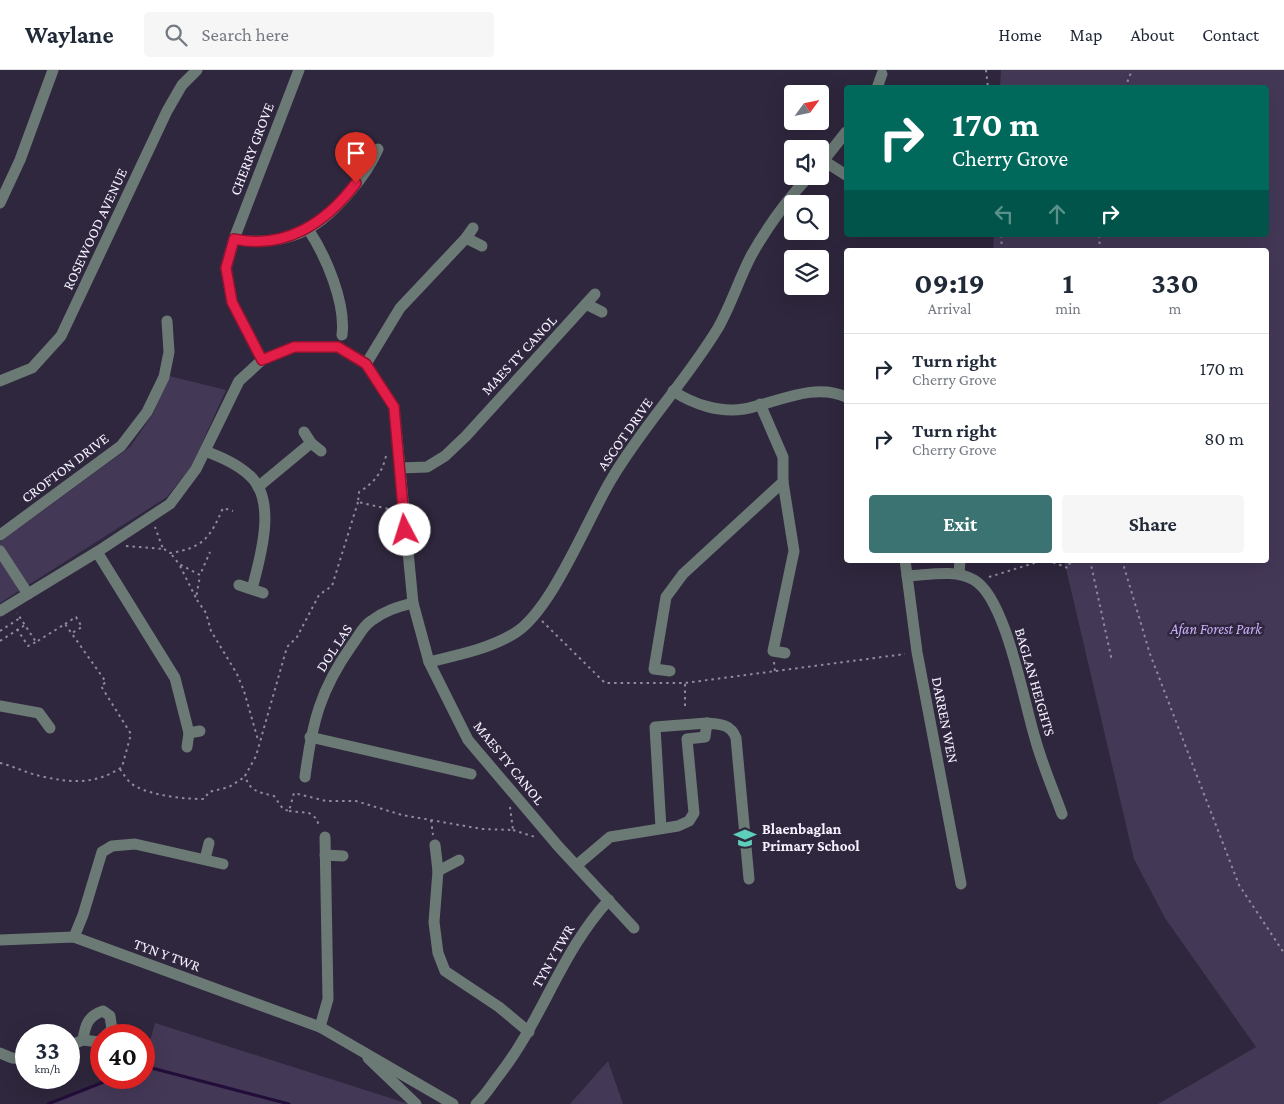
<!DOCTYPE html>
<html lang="en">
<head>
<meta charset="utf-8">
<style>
  body { margin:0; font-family:"Crimson Pro",serif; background:#f6f6f7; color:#1f2937; height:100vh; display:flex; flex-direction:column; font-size:19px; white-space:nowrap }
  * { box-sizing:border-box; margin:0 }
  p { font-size:16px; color:#747a83 }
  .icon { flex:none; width:28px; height:28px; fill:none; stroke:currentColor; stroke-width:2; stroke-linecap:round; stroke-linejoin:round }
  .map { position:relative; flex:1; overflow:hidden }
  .panel { position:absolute; left:844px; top:178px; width:425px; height:315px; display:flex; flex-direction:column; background:#fff; border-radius:5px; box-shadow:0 5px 20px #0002 }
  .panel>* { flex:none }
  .top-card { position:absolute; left:844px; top:15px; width:425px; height:152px; border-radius:5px; box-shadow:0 5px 20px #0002; background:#00695c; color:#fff; overflow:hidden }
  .needle { width:32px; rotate:57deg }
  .fabs { position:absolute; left:784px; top:15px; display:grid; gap:10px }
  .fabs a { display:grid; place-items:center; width:45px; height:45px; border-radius:5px; background:#fff; box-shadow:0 5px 20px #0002; font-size:25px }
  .speed { position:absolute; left:15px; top:954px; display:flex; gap:10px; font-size:25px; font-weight:700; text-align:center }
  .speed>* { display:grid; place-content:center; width:65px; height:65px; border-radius:50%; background:#fff; box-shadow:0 5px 20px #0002; line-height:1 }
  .speed small { font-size:12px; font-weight:400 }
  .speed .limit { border:8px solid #d22; background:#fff; color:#111 }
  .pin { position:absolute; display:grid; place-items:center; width:42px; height:42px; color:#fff; margin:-51px -21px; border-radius:50% 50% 50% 0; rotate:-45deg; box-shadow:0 0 5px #0007 }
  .pin .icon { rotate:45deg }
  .me { position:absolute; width:55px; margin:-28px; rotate:355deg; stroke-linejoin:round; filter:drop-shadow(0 0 4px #0008) }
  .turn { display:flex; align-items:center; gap:18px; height:105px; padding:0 25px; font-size:22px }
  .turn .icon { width:65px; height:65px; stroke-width:2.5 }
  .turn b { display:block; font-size:35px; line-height:42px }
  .lanes { display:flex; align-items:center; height:48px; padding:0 25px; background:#0003; justify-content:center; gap:25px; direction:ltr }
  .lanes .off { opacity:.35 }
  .eta { display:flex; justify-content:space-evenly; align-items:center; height:85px; text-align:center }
  .eta b { font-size:30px; font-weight:700; line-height:35px }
  .cta { display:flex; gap:10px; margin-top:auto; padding:10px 25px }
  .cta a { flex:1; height:58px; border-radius:5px; background:#3b7372; color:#fff; font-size:20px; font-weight:700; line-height:58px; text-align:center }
  .cta a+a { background:#f6f6f7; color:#1f2937 }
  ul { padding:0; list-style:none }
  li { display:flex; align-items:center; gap:15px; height:70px; padding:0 25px; border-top:1px solid #e0e1e3 }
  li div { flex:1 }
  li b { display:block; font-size:19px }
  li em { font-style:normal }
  header { display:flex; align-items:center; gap:30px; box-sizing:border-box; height:70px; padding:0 25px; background:#fff; border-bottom:1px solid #e0e1e3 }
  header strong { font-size:24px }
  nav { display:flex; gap:28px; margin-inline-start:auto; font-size:18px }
  .search { width:350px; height:45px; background:#f6f6f7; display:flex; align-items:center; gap:12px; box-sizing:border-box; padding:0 18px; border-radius:5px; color:#747a83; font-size:19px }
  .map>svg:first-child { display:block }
</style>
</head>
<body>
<header>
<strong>Waylane</strong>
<div class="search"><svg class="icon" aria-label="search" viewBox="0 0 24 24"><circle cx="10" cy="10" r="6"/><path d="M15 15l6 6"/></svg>Search here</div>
<nav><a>Home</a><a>Map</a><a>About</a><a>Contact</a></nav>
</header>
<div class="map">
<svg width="1284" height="1034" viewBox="0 0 1284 1034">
  <rect width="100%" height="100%" fill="#2f273d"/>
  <!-- green -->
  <g fill="#443857">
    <polygon points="1001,0 1284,0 1284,1034 1158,1034 1256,977 1165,848 1134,789 1064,490 1266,490 1266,180 993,180 994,165 1266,165 1266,18 1000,17"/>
    <polygon points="169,306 226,320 192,395 167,427 0,533 0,472 130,377 153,344"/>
    <polygon points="155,953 409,1034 48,1034 114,1008 144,1008 144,993"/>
    <polygon points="608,991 623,1034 570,1034"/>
  </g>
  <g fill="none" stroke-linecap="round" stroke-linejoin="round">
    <!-- stream -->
    <g stroke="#220e39" stroke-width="3">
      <polyline points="144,996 289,1034"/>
      <polyline points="48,1034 114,1008"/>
    </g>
    <!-- path -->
    <g stroke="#908a9c" stroke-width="2" stroke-dasharray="2.5 4" stroke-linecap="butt">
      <polyline points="986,0 988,18"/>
      <polyline points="1125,18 1132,0"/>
      <polyline points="1001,165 1002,180"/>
      <polyline points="1099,165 1100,180"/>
      <path d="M386,386C382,403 374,413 359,422L358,432L393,440"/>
      <path d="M358,432L332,516L319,525L297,567L287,577L256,686L245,706C250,722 259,722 274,726L283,739L289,741L294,723L326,731H356L402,745L482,759L513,760L510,737"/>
      <polyline points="126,476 163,479 155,457"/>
      <path d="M164,479L170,483C203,478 210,468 223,438L233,441"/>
      <polyline points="172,485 179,494 200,505 210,482"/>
      <polyline points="1047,490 1068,498 1071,490"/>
      <polyline points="1090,490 1112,591"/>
      <polyline points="1122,490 1150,584 1239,815 1284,883"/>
      <polyline points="180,496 196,528 200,506"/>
      <polyline points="989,507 1044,490"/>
      <polyline points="197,530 206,543 211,561 237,604 244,621 258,670"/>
      <polyline points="542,551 605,613 685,613 905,584"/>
      <polyline points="65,554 76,547 82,557 72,563"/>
      <polyline points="17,559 28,576 36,572"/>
      <polyline points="0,561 20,548"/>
      <polyline points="0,571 25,555"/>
      <polyline points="774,592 775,602"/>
      <polyline points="685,636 685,613"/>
      <path d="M0,693C13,696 27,703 40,706C71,713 95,715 122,697L131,664L101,616L106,612L65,554L36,572L17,543"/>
      <path d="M120,699C124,705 128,712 135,716C153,726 184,729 204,729L209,722L229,717L243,708"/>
      <polyline points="289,741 309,743 317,749 319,757"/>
      <polyline points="431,750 433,765"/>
      <polyline points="513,760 535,767"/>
    </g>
    <!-- minor -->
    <g stroke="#6c7a76" stroke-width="11">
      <polyline points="877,18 882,4"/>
      <polyline points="824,91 846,105"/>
      <polyline points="820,95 846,62"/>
      <polyline points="0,133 20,90 53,0"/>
      <path d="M308,159C326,186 346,233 342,265"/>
      <polyline points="466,168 482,176"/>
      <path d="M234,169C257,174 287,171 308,159C334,145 367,105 378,79"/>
      <polyline points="586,234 602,242"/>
      <polyline points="262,290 232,232 226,198 234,169 299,0"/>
      <polyline points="366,294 400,238 466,168 473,158"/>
      <polyline points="0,311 32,298 61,266 167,41 182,15 197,0"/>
      <path d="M673,321C693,334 719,343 744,339C777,333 813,312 846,327"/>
      <polyline points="760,334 783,387 783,412 794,481 773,581 785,583"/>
      <polyline points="304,362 311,373 321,381"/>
      <path d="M205,381C220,387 236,393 249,405C278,430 260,488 252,519"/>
      <polyline points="400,398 427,397 445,386 466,366 595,224"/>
      <polyline points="258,417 311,373"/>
      <polyline points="0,465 121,376 147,342 164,307 169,282 167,251"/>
      <polyline points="0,481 28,524"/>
      <polyline points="97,482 175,608 189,663"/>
      <polyline points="905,490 917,582 961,814"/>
      <polyline points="959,504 960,490"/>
      <path d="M907,506C929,505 955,499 974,510C1006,528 1024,633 1035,668C1042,694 1053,719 1062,744"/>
      <polyline points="239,515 263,523"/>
      <polyline points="0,541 97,482 170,434 196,399 239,311 262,290 294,277 338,277 366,294 394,337 413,533 429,592 468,670 558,776 634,858"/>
      <path d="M429,592C458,585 489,579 515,563C552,540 587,450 611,410C642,357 686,311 718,258C731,235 739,209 751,186C767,157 787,130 809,106"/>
      <polyline points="670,601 654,599 666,527 683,504 783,412"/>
      <polyline points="0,636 39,643 50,658"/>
      <polyline points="310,667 471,704"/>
      <polyline points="187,677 189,663 200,661"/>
      <path d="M305,707C312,653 320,620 352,575C358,567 363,556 371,551C384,541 397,537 413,533"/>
      <polyline points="661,758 655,657 707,653"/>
      <polyline points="435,775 438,801 434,852 438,883 445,901 499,937 529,962"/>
      <polyline points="325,785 343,786"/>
      <polyline points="205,789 209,773"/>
      <path d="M577,795L610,767L678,756L689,751L694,743L687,669L705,667L707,653C720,654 731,654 736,668L749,809"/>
      <polyline points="438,801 459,790"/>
      <polyline points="74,867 83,845 102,782 112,776 135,774 223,794"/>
      <polyline points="0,870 74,867 320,957 453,1034"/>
      <polyline points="320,957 328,929 325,767"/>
      <polyline points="83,970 99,972 101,970"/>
      <path d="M69,976L83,970C85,955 88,946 103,941L110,946L112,960L106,965"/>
      <polyline points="0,983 12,988 26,989"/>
      <polyline points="368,988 416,1034"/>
      <path d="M476,1034C485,1026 492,1014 500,1004C542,950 562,880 609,830"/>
    </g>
  </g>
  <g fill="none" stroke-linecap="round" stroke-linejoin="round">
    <!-- route casing -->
    <g stroke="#92132f" stroke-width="12">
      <path id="route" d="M356,113C326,153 285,180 234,169L226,198L232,232L262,290L294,277H338L366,294L394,337L405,460"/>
    </g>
    <!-- route -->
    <use href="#route" stroke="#e11d48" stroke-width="9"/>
  </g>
  <!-- icons -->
  <defs>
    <g id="school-bare" transform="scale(1.725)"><path d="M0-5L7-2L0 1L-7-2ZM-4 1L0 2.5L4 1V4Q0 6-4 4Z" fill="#5dceb9" stroke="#2f273d" stroke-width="2.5" paint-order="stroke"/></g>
  </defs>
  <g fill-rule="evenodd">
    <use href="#school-bare" x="745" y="768"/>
  </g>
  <g text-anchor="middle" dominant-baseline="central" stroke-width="5" stroke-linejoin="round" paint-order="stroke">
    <!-- street labels -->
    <g font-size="15" fill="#f5f1ff" stroke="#2f273d">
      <text transform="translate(252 79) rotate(-69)">CHERRY GROVE</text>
      <text transform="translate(95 159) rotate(-65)">ROSEWOOD AVENUE</text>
      <text transform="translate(519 285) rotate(-47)">MAES TY CANOL</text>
      <text transform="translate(625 364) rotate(-55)">ASCOT DRIVE</text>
      <text transform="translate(65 398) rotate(-37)">CROFTON DRIVE</text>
      <text transform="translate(334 578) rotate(-57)">DOL LAS</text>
      <text transform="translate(1035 612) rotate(74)">BAGLAN HEIGHTS</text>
      <text transform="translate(945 650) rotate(79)">DARREN WEN</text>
      <text transform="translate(509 693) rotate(51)">MAES TY CANOL</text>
      <text transform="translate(167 885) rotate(20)">TYN Y TWR</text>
      <text transform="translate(553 886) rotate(-60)">TYN Y TWR</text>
    </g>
    <!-- park labels -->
    <g font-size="15" font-style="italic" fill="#cbaefb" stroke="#2f273d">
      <text x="1216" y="559">Afan Forest Park</text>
    </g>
    <!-- poi labels -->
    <g font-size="15" font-weight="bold" fill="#f5f1ff" stroke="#2f273d" text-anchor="start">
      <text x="762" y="759">Blaenbaglan<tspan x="762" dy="17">Primary School</tspan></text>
    </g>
  </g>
</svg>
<div class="fabs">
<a><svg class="needle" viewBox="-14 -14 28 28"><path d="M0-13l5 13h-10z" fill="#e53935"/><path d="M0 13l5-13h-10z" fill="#747a83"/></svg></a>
<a><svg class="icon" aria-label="sound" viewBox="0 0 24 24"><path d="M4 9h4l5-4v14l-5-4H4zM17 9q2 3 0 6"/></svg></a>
<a><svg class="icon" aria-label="search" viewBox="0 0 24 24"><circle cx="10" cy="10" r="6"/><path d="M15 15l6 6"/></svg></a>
<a><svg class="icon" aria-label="layers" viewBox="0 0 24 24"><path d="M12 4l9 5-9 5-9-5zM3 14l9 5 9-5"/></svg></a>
</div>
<div class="speed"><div>33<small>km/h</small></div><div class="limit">40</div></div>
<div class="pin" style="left:356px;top:113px;background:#d93025"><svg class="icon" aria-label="arrive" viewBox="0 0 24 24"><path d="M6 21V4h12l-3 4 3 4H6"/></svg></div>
<svg class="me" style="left:405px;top:460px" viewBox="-20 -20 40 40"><circle r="19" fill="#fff"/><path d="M0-13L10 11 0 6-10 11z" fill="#e11d48"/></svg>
<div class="top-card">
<div class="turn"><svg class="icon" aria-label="right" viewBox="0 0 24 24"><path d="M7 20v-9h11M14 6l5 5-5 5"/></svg><div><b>170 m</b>Cherry Grove</div></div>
<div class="lanes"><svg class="icon off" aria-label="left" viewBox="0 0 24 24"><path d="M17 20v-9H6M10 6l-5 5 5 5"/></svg><svg class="icon off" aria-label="ahead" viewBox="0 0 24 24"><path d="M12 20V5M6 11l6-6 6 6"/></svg><svg class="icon" aria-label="right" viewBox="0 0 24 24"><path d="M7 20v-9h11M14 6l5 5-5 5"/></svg></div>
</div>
<section class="panel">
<div class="eta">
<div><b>09:19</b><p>Arrival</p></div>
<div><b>1</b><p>min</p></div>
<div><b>330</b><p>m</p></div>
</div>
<ul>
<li><svg class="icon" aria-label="right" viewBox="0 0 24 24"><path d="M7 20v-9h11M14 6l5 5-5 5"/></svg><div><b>Turn right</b><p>Cherry Grove</p></div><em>170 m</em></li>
<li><svg class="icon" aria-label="right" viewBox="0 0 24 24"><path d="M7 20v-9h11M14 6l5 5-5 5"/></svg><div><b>Turn right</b><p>Cherry Grove</p></div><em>80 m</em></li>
</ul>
<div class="cta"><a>Exit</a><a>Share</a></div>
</section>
</div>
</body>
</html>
